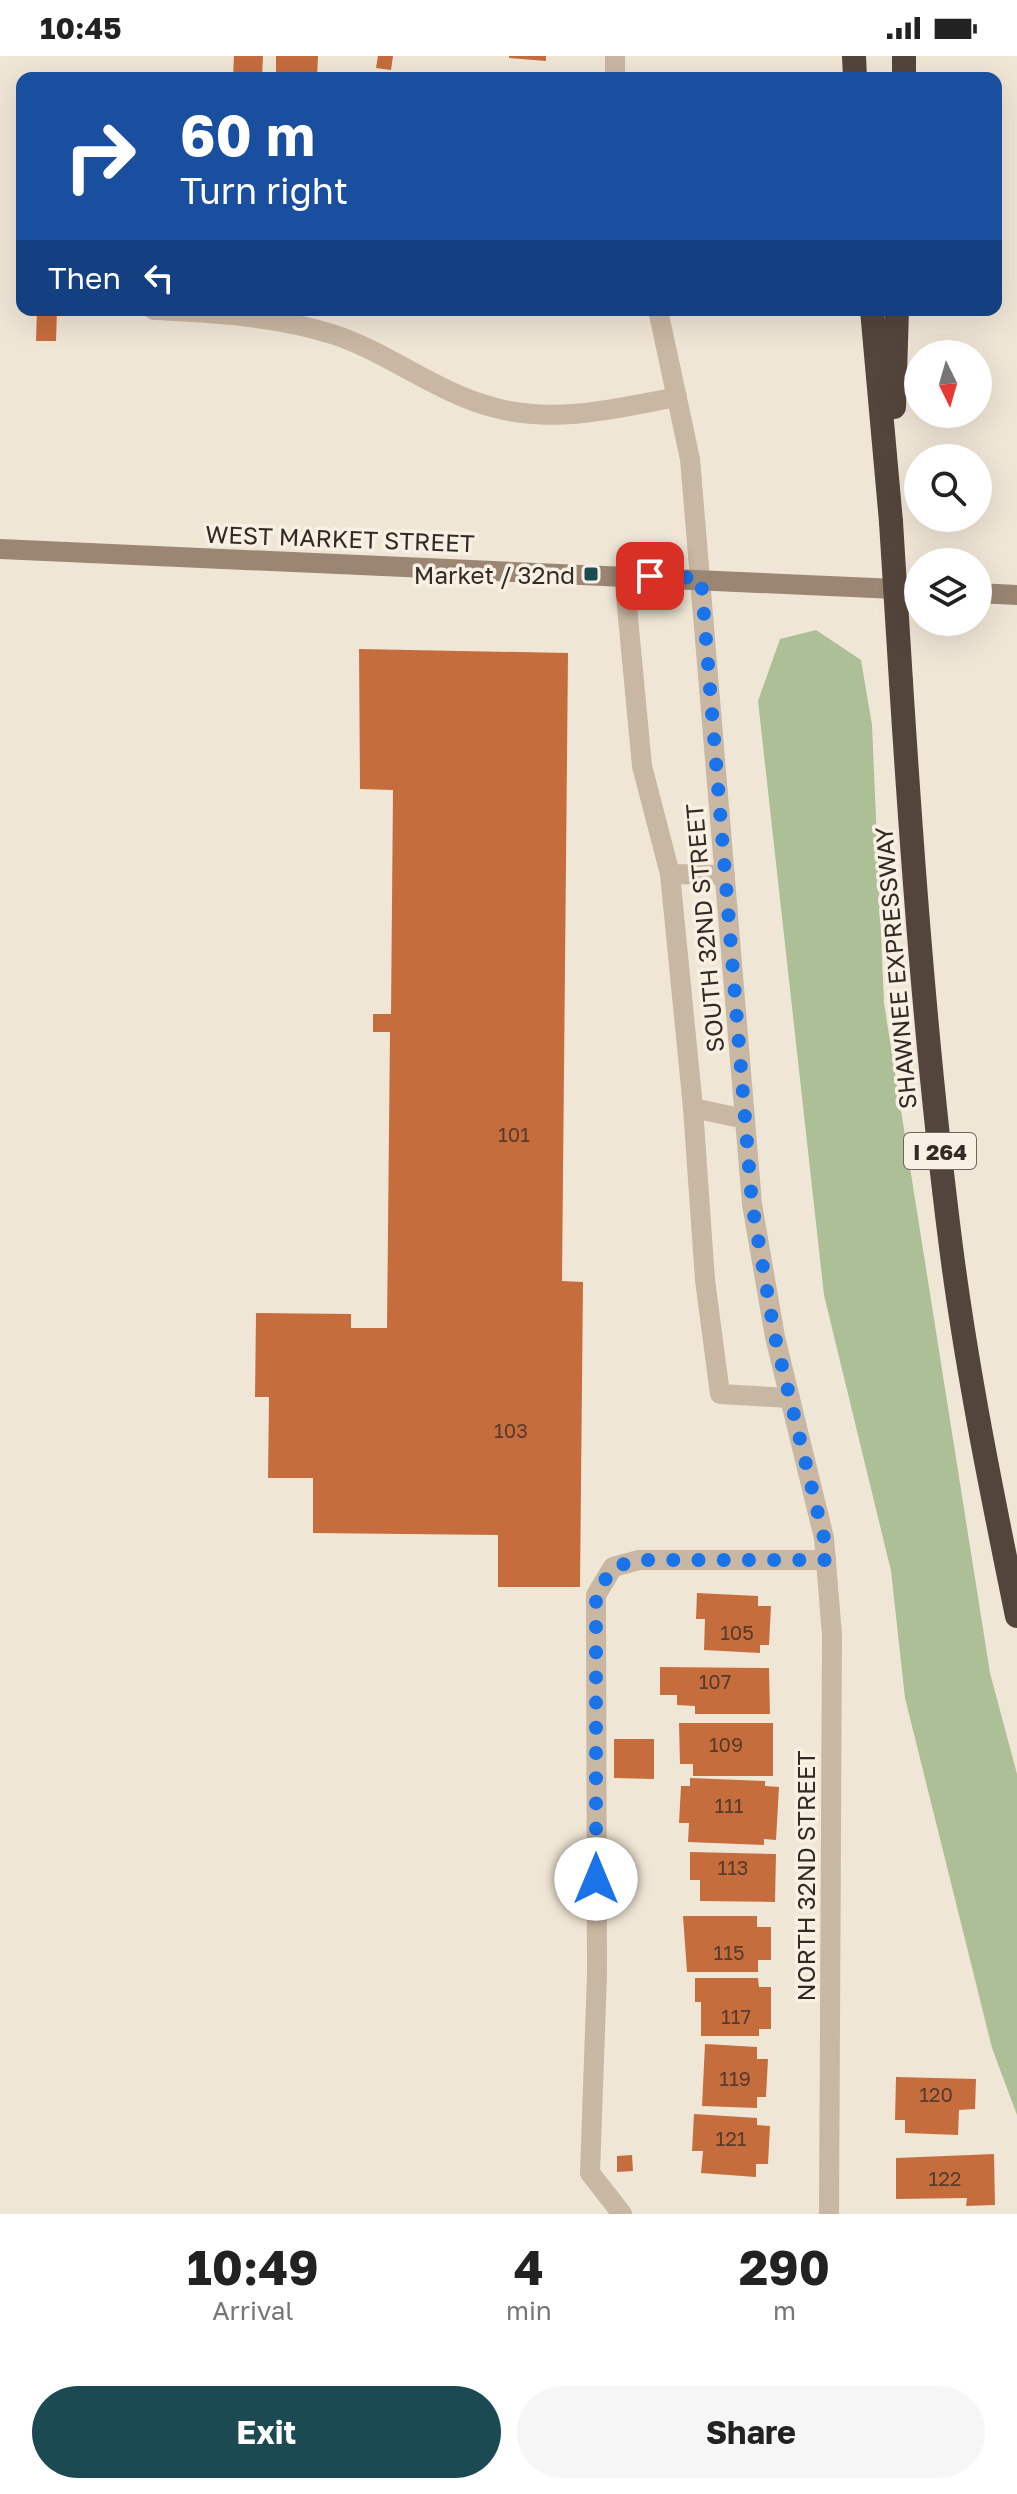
<!DOCTYPE html>
<html lang="en">
<head>
<meta charset="utf-8">
<style>
  body { margin:0; font-family:"Golos Text",sans-serif; background:#f6f6f6; color:#222; height:100vh; display:flex; flex-direction:column; font-size:30px; white-space:nowrap }
  * { box-sizing:border-box; margin:0 }
  p { font-size:26px; color:#767676 }
  .icon { flex:none; width:44px; height:44px; fill:none; stroke:currentColor; stroke-width:2; stroke-linecap:round; stroke-linejoin:round }
  .map { position:relative; height:2158px; overflow:hidden }
  .drawer { display:flex; flex-direction:column; background:#fff; flex:1 }
  .drawer>* { flex:none }
  .guide { position:absolute; left:16px; top:16px; width:986px; height:244px; border-radius:16px; box-shadow:0 8px 32px #0002; background:#1a4fa0; color:#fff; overflow:hidden }
  .needle { width:52px; rotate:175deg }
  .controls { position:absolute; left:904px; top:284px; display:grid; gap:16px }
  .controls a { display:grid; place-items:center; width:88px; height:88px; border-radius:50%; background:#fff; box-shadow:0 8px 32px #0002; font-size:40px }
  .pin { position:absolute; display:grid; place-items:center; width:68px; height:68px; color:#fff; margin:-34px; border-radius:16px; box-shadow:0 4px 12px #0006 }
  .me { position:absolute; width:88px; margin:-44px; rotate:0deg; stroke-linejoin:round; filter:drop-shadow(0 0 6px #0008) }
  .turn { display:flex; align-items:center; gap:28px; height:168px; padding:0 32px; font-size:36px }
  .turn .icon { width:104px; height:104px; stroke-width:2.5 }
  .turn b { display:block; font-size:56px; line-height:68px }
  .then { display:flex; align-items:center; height:76px; padding:0 32px; background:#0003; gap:16px; font-size:30px }
  .eta { display:flex; justify-content:space-evenly; align-items:center; height:136px; text-align:center }
  .eta b { font-size:48px; font-weight:700; line-height:56px }
  .action { display:flex; gap:16px; margin-top:auto; padding:16px 32px }
  .action a { flex:1; height:92px; border-radius:48px; background:#1b4a53; color:#fff; font-size:32px; font-weight:700; line-height:92px; text-align:center }
  .action a+a { background:#f6f6f6; color:#222 }
  .status { display:flex; justify-content:space-between; align-items:center; height:56px; padding:0 40px; background:#fff; direction:ltr }
  .status svg { height:22px; fill:currentColor }
  .map>svg:first-child { display:block }
</style>
</head>
<body>
<div class="status"><b>10:45</b><svg viewBox="0 0 49 12"><path d="M0 12V9h3v3zM5 12V6h3v6zM10 12V3h3v9zM15 12V0h3v12zM26 1h20v11H26zM47 4h2v5h-2z"/></svg></div>
<div class="map">
<svg width="1017" height="2158" viewBox="0 0 1017 2158">
  <rect width="100%" height="100%" fill="#f0e6d6"/>
  <!-- green -->
  <polygon fill="#adbf96" points="816,574 861,604 872,669 884,947 990,1617 1017,1718 1017,2059 992,1992 905,1642 891,1515 824,1239 758,645 780,583"/>
  <!-- building -->
  <g fill="#c66d3e">
    <polygon points="234,0 263,0 262,22 233,22"/>
    <polygon points="276,0 318,0 317,22 281,22 281,16 276,16"/>
    <polygon points="378,0 393,0 391,14 376,12"/>
    <polygon points="509,0 546,0 546,5 509,2"/>
    <polygon points="374,16 391,18 390,22 374,22"/>
    <polygon points="37,254 57,254 56,285 36,285"/>
    <polygon points="359,593 568,597 562,1225 583,1226 580,1531 498,1531 498,1479 313,1477 313,1422 268,1422 269,1341 255,1341 256,1257 351,1258 351,1272 387,1272 390,976 373,976 373,958 391,958 393,734 360,733"/>
    <polygon points="697,1537 758,1540 758,1550 771,1550 769,1589 760,1589 760,1597 704,1594 705,1563 696,1563"/>
    <polygon points="660,1611 769,1612 770,1658 695,1658 695,1650 677,1649 677,1639 660,1639"/>
    <polygon points="679,1667 773,1667 773,1720 693,1720 693,1708 680,1708"/>
    <polygon points="614,1683 654,1683 654,1723 614,1722"/>
    <polygon points="690,1722 765,1725 765,1730 779,1731 776,1784 764,1783 764,1789 688,1786 689,1767 679,1767 681,1730 690,1730"/>
    <polygon points="690,1796 776,1798 775,1846 700,1845 700,1824 690,1824"/>
    <polygon points="683,1860 757,1860 757,1871 771,1871 771,1904 758,1904 758,1916 687,1916"/>
    <polygon points="695,1922 758,1922 759,1931 771,1931 771,1973 759,1973 759,1980 701,1980 701,1946 695,1946"/>
    <polygon points="705,1988 757,1991 757,2003 768,2003 766,2041 757,2041 757,2052 702,2050"/>
    <polygon points="896,2021 976,2023 975,2053 959,2054 958,2079 905,2077 905,2064 895,2064"/>
    <polygon points="694,2058 757,2062 757,2069 770,2070 768,2108 756,2108 756,2121 701,2117 703,2095 692,2095"/>
    <polygon points="994,2098 995,2149 966,2150 967,2142 896,2143 896,2102"/>
    <polygon points="632,2099 633,2115 617,2116 617,2100"/>
  </g>
  <g fill="none" stroke-linecap="round" stroke-linejoin="round">
    <!-- lane -->
    <g stroke="#c8b7a2" stroke-width="20">
      <path d="M154,254C214,257 277,260 335,279C391,298 439,338 496,352C556,368 618,352 677,341"/>
      <polyline points="624,519 642,710 670,818 725,819"/>
      <polyline points="670,818 693,1052 745,1063"/>
      <polyline points="693,1052 705,1224 720,1338 790,1342"/>
      <polyline points="622,2158 590,2117 597,1918 596,1539 613,1511 639,1504 826,1504"/>
    </g>
    <!-- street -->
    <g stroke="#c8b7a2" stroke-width="20">
      <polyline points="615,22 615,0"/>
      <polyline points="658,254 690,403 752,1148 775,1281 824,1482 832,1579 829,2158"/>
    </g>
    <!-- secondary -->
    <g stroke="#9b8674" stroke-width="20">
      <polyline points="0,493 918,534"/>
      <polyline points="978,537 1017,539"/>
    </g>
    <!-- highway -->
    <g stroke="#54453c" stroke-width="24">
      <polyline points="854,0 855,22"/>
      <polyline points="904,22 904,0"/>
      <polyline points="872,254 891,466"/>
      <polyline points="894,351 897,254"/>
      <path d="M901,626C913,815 927,1003 951,1191C967,1315 992,1438 1017,1560"/>
    </g>
    <!-- highway-bridge -->
    <polyline stroke="#54453c" stroke-width="24" points="891,466 901,626"/>
  </g>
  <g fill="none" stroke-linecap="round" stroke-linejoin="round">
    <!-- route -->
    <polyline stroke="#1a73e8" stroke-width="14" stroke-dasharray="0 25.2" points="596,1823 596,1539 613,1511 639,1504 826,1504 824,1482 775,1281 752,1148 701,522 650,520"/>
  </g>
  <!-- markers -->
  <rect fill="#1b4a53" stroke="#f8f0e2" stroke-width="3" x="583" y="510" width="16" height="16" rx="4"/>
  <g text-anchor="middle" dominant-baseline="central" stroke-width="7" stroke-linejoin="round" paint-order="stroke">
    <!-- number labels -->
    <g font-size="20" fill="#583b2b">
      <text x="514" y="1078">101</text>
      <text x="511" y="1374">103</text>
      <text x="737" y="1576">105</text>
      <text x="715" y="1625">107</text>
      <text x="726" y="1688">109</text>
      <text x="729" y="1749">111</text>
      <text x="733" y="1811">113</text>
      <text x="729" y="1896">115</text>
      <text x="736" y="1960">117</text>
      <text x="735" y="2022">119</text>
      <text x="936" y="2038">120</text>
      <text x="731" y="2082">121</text>
      <text x="945" y="2122">122</text>
    </g>
    <!-- shield labels -->
    <rect fill="#f8f0e2" stroke="#6e655e" stroke-width="2" x="904" y="1077" width="72" height="36" rx="6"/>
    <g font-size="22" font-weight="bold" fill="#332a25">
      <text x="940" y="1095">I 264</text>
    </g>
    <!-- street labels -->
    <g font-size="24" fill="#332a25" stroke="#f8f0e2">
      <text transform="translate(340 482) rotate(2)">WEST MARKET STREET</text>
      <text transform="translate(704 872) rotate(-95)">SOUTH 32ND STREET</text>
      <text transform="translate(895 912) rotate(-95)">SHAWNEE EXPRESSWAY</text>
      <text transform="translate(805 1820) rotate(-90)">NORTH 32ND STREET</text>
    </g>
    <!-- poi labels -->
    <g font-size="24" fill="#332a25" stroke="#f8f0e2" text-anchor="end">
      <text x="575" y="518">Market / 32nd</text>
    </g>
  </g>
</svg>
<div class="controls">
<a><svg class="needle" viewBox="-14 -14 28 28"><path d="M0-13l5 13h-10z" fill="#e53935"/><path d="M0 13l5-13h-10z" fill="#767676"/></svg></a>
<a><svg class="icon" aria-label="search" viewBox="0 0 24 24"><circle cx="10" cy="10" r="6"/><path d="M15 15l6 6"/></svg></a>
<a><svg class="icon" aria-label="layers" viewBox="0 0 24 24"><path d="M12 4l9 5-9 5-9-5zM3 14l9 5 9-5"/></svg></a>
</div>
<div class="pin" style="left:650px;top:520px;background:#d93025"><svg class="icon" aria-label="arrive" viewBox="0 0 24 24"><path d="M6 21V4h12l-3 4 3 4H6"/></svg></div>
<svg class="me" style="left:596px;top:1823px" viewBox="-20 -20 40 40"><circle r="19" fill="#fff"/><path d="M0-13L10 11 0 6-10 11z" fill="#1a73e8"/></svg>
<div class="guide">
<div class="turn"><svg class="icon" aria-label="right" viewBox="0 0 24 24"><path d="M7 20v-9h11M14 6l5 5-5 5"/></svg><div><b>60 m</b>Turn right</div></div>
<div class="then">Then<svg class="icon" aria-label="left" viewBox="0 0 24 24"><path d="M17 20v-9H6M10 6l-5 5 5 5"/></svg></div>
</div>
</div>
<section class="drawer">
<div class="eta">
<div><b>10:49</b><p>Arrival</p></div>
<div><b>4</b><p>min</p></div>
<div><b>290</b><p>m</p></div>
</div>
<div class="action"><a>Exit</a><a>Share</a></div>
</section>
</body>
</html>
